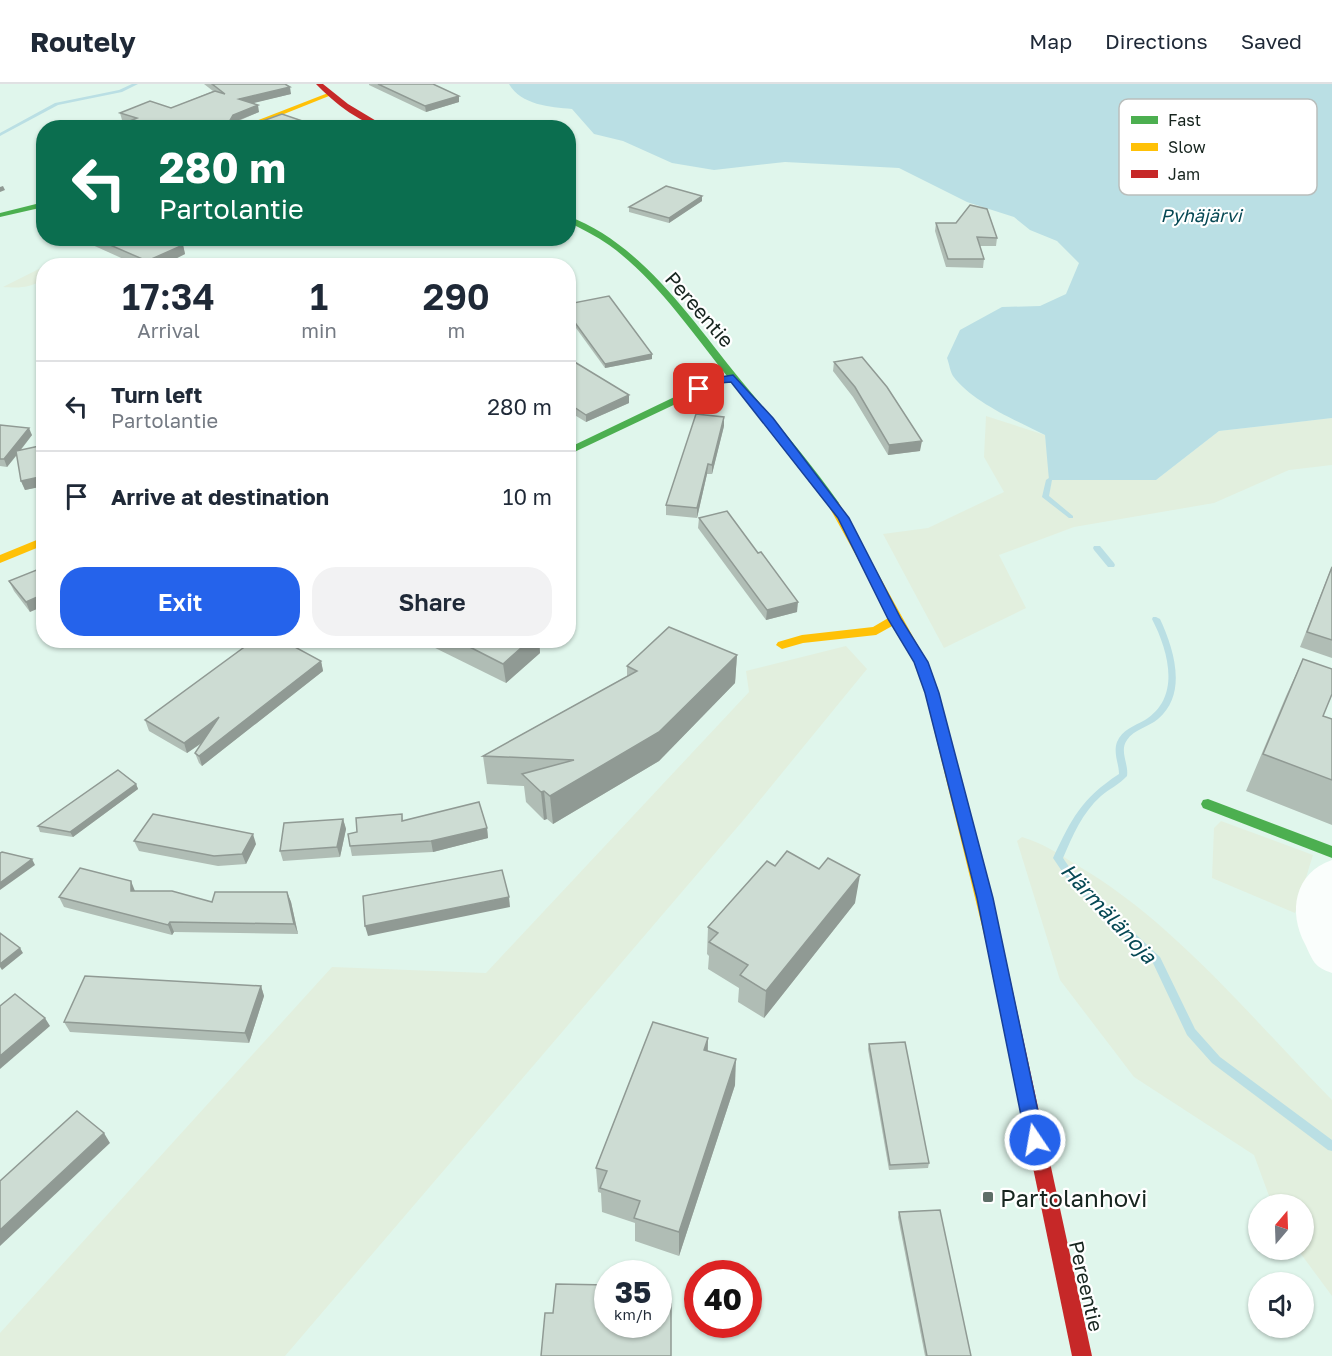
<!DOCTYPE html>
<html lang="en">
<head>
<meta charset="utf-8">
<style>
  body { margin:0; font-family:"Golos Text",sans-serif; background:#f2f2f3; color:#1f2937; height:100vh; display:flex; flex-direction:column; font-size:22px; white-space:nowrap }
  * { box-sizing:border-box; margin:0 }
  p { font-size:20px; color:#747a83 }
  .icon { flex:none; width:33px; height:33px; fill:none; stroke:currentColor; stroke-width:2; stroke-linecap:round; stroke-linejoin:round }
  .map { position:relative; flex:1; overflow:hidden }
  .details { position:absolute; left:36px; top:174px; width:540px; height:390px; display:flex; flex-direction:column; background:#fff; border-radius:24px; box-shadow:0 2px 4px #0004 }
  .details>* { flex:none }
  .guide { position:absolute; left:36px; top:36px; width:540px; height:126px; border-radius:24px; box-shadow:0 2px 4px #0004; background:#0b6e4f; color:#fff; overflow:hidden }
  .needle { width:39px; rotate:19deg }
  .tools { position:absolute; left:1248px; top:1110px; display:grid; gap:12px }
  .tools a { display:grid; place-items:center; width:66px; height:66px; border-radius:50%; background:#fff; box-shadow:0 2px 4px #0004; font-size:30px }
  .speed { position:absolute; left:594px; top:1176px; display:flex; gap:12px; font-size:30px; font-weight:700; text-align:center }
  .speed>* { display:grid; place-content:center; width:78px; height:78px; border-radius:50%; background:#fff; box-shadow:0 2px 4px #0004; line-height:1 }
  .speed small { font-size:15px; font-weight:400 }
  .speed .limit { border:9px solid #d22; background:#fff; color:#111 }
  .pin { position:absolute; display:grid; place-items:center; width:51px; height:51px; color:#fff; margin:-26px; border-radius:12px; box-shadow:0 3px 9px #0006 }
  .me { position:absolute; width:66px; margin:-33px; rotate:348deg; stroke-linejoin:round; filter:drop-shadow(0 0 4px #0008) }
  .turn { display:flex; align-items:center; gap:21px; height:126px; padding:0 24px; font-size:27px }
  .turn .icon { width:78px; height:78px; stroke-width:2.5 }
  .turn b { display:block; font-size:42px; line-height:51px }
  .eta { display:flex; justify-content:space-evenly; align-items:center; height:102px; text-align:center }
  .eta b { font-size:36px; font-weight:600; line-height:42px }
  .action { display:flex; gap:12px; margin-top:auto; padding:12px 24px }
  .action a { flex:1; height:69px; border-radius:24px; background:#2563eb; color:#fff; font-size:24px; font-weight:600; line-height:69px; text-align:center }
  .action a+a { background:#f2f2f3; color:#1f2937 }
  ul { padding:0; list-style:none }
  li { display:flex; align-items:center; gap:18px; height:90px; padding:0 24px; border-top:2px solid #e0e1e3 }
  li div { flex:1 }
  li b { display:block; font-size:22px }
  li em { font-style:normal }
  header { display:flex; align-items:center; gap:36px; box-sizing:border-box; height:84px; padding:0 30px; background:#fff; border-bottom:2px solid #e0e1e3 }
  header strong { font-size:28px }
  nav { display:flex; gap:33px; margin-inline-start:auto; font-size:21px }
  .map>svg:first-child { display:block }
</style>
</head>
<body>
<header>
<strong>Routely</strong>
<nav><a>Map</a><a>Directions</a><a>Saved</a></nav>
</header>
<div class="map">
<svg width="1332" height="1272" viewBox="0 0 1332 1272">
  <rect width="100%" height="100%" fill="#e0f6ec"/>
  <!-- green -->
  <g fill="#e2efde">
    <path d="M43,183V196C28,204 20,204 3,203Z"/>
    <polygon points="986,332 1045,351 1050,396 1156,396 1219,347 1332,334 1332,381 1289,386 1214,419 1074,443 999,471 1026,524 944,564 883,450 928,444 1004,408 984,373"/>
    <polygon points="846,562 867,585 746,733 285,1272 0,1272 0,1249 332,883 486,889 749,608 746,587"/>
    <polygon points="1221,737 1313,771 1295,829 1212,794 1214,744"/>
    <path d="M1022,753C1042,759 1058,769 1075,780C1174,837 1252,935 1332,1016V1212L1298,1166H1304V1120H1272L1254,1071L1134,993L1060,896L1017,757Z"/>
  </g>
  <!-- water -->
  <path fill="#badfe4" d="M509,0H1332V334L1219,347L1156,396H1049L1045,351C1017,337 972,318 953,292C950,287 949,279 947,274L960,246L1002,223L1040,222L1066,210L1079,179L1057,157L1030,146L1014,133L967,118L899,84L785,78L714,86L672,79L623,57L594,50L572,25C550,23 521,21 509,0Z"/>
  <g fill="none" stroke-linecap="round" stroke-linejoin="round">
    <!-- stream -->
    <g fill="#badfe4" fill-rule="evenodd">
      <polygon points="132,0 138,0 122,8 58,21 0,52 0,49 55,19 119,6"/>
      <polygon points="1049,394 1052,396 1049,412 1073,432 1073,434 1069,434 1042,413 1046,396"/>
      <polygon points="1094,462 1100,462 1114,479 1115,481 1114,483 1108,483 1094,466 1093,464"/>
      <path d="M1153,533H1156L1160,535C1174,565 1188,610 1158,635C1149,643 1134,645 1127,656C1119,667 1129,680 1127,692C1120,700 1109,705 1101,712C1082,729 1073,751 1063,774L1078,796L1160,873L1195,945L1220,973L1332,1056V1067L1328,1066L1212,979L1187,951L1153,879L1072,802L1053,774C1072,734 1081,715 1119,690C1119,680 1113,669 1117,658C1122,646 1134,642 1145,636C1182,613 1168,566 1152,535Z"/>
    </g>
    <!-- street -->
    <path fill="#fafefc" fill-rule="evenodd" d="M1332,776V889C1314,883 1313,877 1305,860C1288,828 1294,789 1332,776Z"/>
    <!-- fast -->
    <g fill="#4caf50" fill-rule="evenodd">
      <polygon points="44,118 44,123 0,133 0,129"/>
      <path d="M568,132C642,160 691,235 739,294C773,335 808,375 839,419L837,421H829L808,391L731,297L720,299L568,371V364L714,294L727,292C691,247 656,195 609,161C596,152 582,145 568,138Z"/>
      <polygon points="1208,715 1332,762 1332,774 1203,724 1201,720 1203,716"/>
    </g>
    <!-- slow -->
    <g fill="#ffc107" fill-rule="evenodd">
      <polygon points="328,9 334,10 249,44 238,44"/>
      <polygon points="833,416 839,419 927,578 939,609 1005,871 1003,876 997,878 991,876 989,871 925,609 915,578 894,541 876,551 803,559 782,565 776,561 778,558 802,551 873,543 890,533 827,419"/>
      <polygon points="44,453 44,461 0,479 0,471"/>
    </g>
    <!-- jam -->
    <g fill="#c62828" fill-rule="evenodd">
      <path d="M316,0H323L348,20L388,44C365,44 332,17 316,0Z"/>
      <polygon points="997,864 1003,866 1005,871 1092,1272 1072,1272 989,871 991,866"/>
    </g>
  </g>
  <!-- wall -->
  <g fill="#b0bdb5">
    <polygon points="204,0 285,0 291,10 252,19 259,28 234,39 323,44 128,38 122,36 120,29 171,24 213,7"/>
    <polygon points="369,0 433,0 459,18 426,28 369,1"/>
    <polygon points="702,112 702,117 669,139 629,128 629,123"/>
    <polygon points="936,139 997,154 996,162 980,162 984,175 983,184 946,183 935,147"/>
    <polygon points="77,154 168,154 183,161 185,170 161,182 139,182"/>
    <polygon points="568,220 652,275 605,284 568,233"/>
    <polygon points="568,274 629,319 586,338 568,327"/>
    <polygon points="834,278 920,367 888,371 853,313 833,287"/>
    <polygon points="0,341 32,351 20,367 44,361 44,402 25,406 21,397 17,371 7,383 0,382"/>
    <polygon points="724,342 712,390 707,390 697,434 666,431 666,421"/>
    <polygon points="699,434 797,528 766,536 698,444"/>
    <polygon points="1332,482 1332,574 1300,563"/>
    <polygon points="44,483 30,528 14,507 9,497"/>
    <polygon points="419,556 539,556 540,569 506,599"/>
    <polygon points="737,571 735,599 659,677 553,740 547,735 544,736 526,718 524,702 487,700 483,672 627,592 627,582"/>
    <polygon points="1303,575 1323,632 1332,635 1332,741 1246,707 1286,612"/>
    <polygon points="321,577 323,587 202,682 199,679 195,669 202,659 187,669 149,647 145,636"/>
    <polygon points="136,700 138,705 73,753 40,748 38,742"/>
    <polygon points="402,730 403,737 487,744 488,754 433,768 352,772 350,762 357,748"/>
    <polygon points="343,735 346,745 340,773 283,777 280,767"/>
    <polygon points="134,757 256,760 246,780 218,782 139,767"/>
    <polygon points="775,782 855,819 764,934 738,918 739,904 708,885 709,872 707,870 708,843"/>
    <polygon points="135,807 212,818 287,808 291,818 298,850 174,848 172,851 64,823 59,813"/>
    <polygon points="261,902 264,912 249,959 70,948 64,938"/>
    <polygon points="708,954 708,967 735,1001 679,1172 635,1157 635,1139 602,1128 601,1109 598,1108 596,1084"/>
    <polygon points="869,960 929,1079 928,1084 889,1086 868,965"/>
    <polygon points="899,1128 971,1272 925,1272 898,1133"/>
  </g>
  <!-- shaded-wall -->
  <g fill="#909a94">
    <polygon points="290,3 291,10 241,22 239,15"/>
    <polygon points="459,12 459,18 426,28 425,22"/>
    <polygon points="258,21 259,28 234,38 232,44 229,38 233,31"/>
    <polygon points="3,102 5,106 0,108 0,103"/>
    <polygon points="702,112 702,117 669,139 669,134"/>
    <polygon points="183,161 185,170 161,182 149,182 147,177"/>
    <polygon points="652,270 652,275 605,284 605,280"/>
    <polygon points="629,311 629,319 586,338 586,331"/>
    <polygon points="724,333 724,342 712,390 712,381"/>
    <polygon points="29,344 32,351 7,383 4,375"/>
    <polygon points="922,357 920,367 888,371 889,361"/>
    <polygon points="708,380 707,390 697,434 697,424"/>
    <polygon points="44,392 44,402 25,406 21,397"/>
    <polygon points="44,510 44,522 30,528 26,518"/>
    <polygon points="798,518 797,528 766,536 767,526"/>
    <polygon points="530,556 539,556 540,569 506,599 503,580"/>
    <polygon points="737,571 735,599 659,677 553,740 550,712"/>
    <polygon points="321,577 323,587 202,682 199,672"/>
    <polygon points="219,633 223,644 187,669 184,659"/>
    <polygon points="136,700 138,705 73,753 70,748"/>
    <polygon points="544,707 547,735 544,736 541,708"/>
    <polygon points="343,735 346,745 340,773 337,763"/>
    <polygon points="487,744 488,754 433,768 431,757"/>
    <polygon points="253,750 256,760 246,780 242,770"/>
    <polygon points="32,775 35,781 0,806 0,799"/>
    <polygon points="860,791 855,819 764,934 766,907"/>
    <polygon points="131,797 135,807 136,817 131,807"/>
    <polygon points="287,808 291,818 298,850 294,840"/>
    <polygon points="509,813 510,823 368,852 365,842"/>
    <polygon points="170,838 174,848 172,851 168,841"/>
    <polygon points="20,864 23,869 2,886 0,883 0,880"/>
    <polygon points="261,902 264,912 249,959 245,949"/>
    <polygon points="45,934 50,942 0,985 0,972"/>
    <polygon points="708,954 707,980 704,966"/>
    <polygon points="736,975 735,1001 679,1172 679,1148"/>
    <polygon points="104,1049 110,1059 0,1162 0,1146"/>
  </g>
  <!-- building -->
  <g fill="#cddcd3" stroke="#909a94" stroke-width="1.5">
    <polygon points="212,0 285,0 290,3 239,15 258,21 233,31 229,38 257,39 282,30 323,44 113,44 137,34 120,29 150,17 171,24 215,7 225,10"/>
    <polygon points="378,0 433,0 459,12 425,22"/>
    <polygon points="666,102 702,112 669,134 629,123"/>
    <polygon points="970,121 987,125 997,154 977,153 984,175 948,175 936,139 956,139"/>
    <polygon points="94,154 168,154 183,161 147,177"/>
    <polygon points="609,212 652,270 605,280 568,229 568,220"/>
    <polygon points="862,273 887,303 922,357 889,361 855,303 834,278"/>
    <polygon points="568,274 629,311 586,331 568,319"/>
    <polygon points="696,330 724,333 712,381 708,380 697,424 666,421"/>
    <polygon points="0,341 29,344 4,375 0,375"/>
    <polygon points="44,361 44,392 21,397 16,367"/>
    <polygon points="727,427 758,469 761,468 798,518 767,526 699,434"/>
    <polygon points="44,483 44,510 26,518 9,497"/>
    <polygon points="1332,483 1332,556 1307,548"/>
    <polygon points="669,543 737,571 659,648 550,712 544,707 541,708 522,690 574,676 483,672 637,587 627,582"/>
    <polygon points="254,556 282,556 321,577 199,672 195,669 219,633 184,659 145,636"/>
    <polygon points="456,556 530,556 503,580"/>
    <polygon points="1303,575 1332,585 1332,610 1323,632 1332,635 1332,696 1263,670"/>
    <polygon points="118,686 136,700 70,748 38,742"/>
    <polygon points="479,718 487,744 431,757 350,762 348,750 357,748 356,734 402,730 402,737"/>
    <polygon points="153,730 253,750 242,770 214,772 134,757"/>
    <polygon points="343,735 337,763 280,767 284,739"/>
    <polygon points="787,767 819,785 828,774 860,791 766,907 740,891 748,881 709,858 718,849 708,843 767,777 775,782"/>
    <polygon points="2,768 32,775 0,799 0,769"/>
    <polygon points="80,784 131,797 131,807 172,807 212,818 215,808 287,808 294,840 170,838 168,841 59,813"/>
    <polygon points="502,786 509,813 365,842 363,812"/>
    <polygon points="0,849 20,864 0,880"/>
    <polygon points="85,892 261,902 245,949 64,938"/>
    <polygon points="15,910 45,934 0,972 0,922"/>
    <polygon points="653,938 708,954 704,966 736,975 679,1148 634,1134 640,1117 600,1104 607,1087 596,1084"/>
    <polygon points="905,958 929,1079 890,1081 869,960"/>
    <polygon points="77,1027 104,1049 0,1146 0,1097"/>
    <polygon points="940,1126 971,1272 927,1272 899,1128"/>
    <polygon points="556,1200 608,1201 608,1240 658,1240 658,1220 671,1220 671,1272 541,1272 545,1229 553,1229"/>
  </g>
  <!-- route -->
  <polygon fill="#2563eb" stroke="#184099" stroke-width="1.5" points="733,291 773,334 849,434 901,535 928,578 939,609 993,814 1044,1056 1041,1062 1035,1065 1028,1062 1026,1056 977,814 925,609 914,578 888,535 838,434 731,298 720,299 699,308 694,305 714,294"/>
  <!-- markers -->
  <rect fill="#5d6e67" stroke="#fff" stroke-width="2" x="982" y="1107" width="12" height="12" rx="3"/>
  <g text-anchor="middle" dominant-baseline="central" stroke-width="4.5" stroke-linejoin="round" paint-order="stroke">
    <!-- far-water labels -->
    <g font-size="18" font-style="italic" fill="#064854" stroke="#fff">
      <text x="1201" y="131">Pyhäjärvi</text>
    </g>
    <!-- street labels -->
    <g font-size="20" fill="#17251f" stroke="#fff">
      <text transform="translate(700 225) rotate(49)">Pereentie</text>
      <text transform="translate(1087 1202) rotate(77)">Pereentie</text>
    </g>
    <!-- water labels -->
    <g font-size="21" font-style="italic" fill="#064854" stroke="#fff">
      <text transform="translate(1109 829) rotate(47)">Härmälänoja</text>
    </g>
    <!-- near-poi labels -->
    <g font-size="24" fill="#17251f" stroke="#fff" text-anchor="start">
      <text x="1000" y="1113">Partolanhovi</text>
    </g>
  </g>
  <!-- legend -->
  <rect x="1119" y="15" width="198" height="96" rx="9" fill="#fff" stroke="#b9bebc" stroke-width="1.5"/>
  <rect x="1131" y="32" width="27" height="8" fill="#4caf50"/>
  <rect x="1131" y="59" width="27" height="8" fill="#ffc107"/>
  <rect x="1131" y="86" width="27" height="8" fill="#c62828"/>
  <g font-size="16" fill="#17251f">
    <text x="1168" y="42">Fast</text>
    <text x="1168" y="69">Slow</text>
    <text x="1168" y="96">Jam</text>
  </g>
</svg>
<div class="tools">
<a><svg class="needle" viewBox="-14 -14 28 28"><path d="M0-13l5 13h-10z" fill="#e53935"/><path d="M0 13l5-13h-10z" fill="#747a83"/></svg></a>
<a><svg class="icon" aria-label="sound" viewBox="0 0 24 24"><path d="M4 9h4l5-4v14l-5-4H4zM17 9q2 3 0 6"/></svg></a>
</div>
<div class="speed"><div>35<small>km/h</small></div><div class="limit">40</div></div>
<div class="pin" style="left:699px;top:305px;background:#d93025"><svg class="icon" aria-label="arrive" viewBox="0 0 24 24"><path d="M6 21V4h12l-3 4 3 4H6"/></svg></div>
<svg class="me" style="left:1035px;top:1056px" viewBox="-20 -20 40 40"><circle r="17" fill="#2563eb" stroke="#fff" stroke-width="3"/><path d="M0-11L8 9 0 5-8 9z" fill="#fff"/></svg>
<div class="guide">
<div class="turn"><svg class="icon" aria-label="left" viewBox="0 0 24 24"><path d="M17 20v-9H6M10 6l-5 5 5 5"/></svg><div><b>280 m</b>Partolantie</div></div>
</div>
<section class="details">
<div class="eta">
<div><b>17:34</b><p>Arrival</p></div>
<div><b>1</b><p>min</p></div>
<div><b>290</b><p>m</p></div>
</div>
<ul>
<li><svg class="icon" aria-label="left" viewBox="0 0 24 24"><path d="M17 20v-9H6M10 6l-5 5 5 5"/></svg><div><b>Turn left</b><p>Partolantie</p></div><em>280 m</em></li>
<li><svg class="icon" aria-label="arrive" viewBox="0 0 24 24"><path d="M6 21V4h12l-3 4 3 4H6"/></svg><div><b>Arrive at destination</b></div><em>10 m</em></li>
</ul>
<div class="action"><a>Exit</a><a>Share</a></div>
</section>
</div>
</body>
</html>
